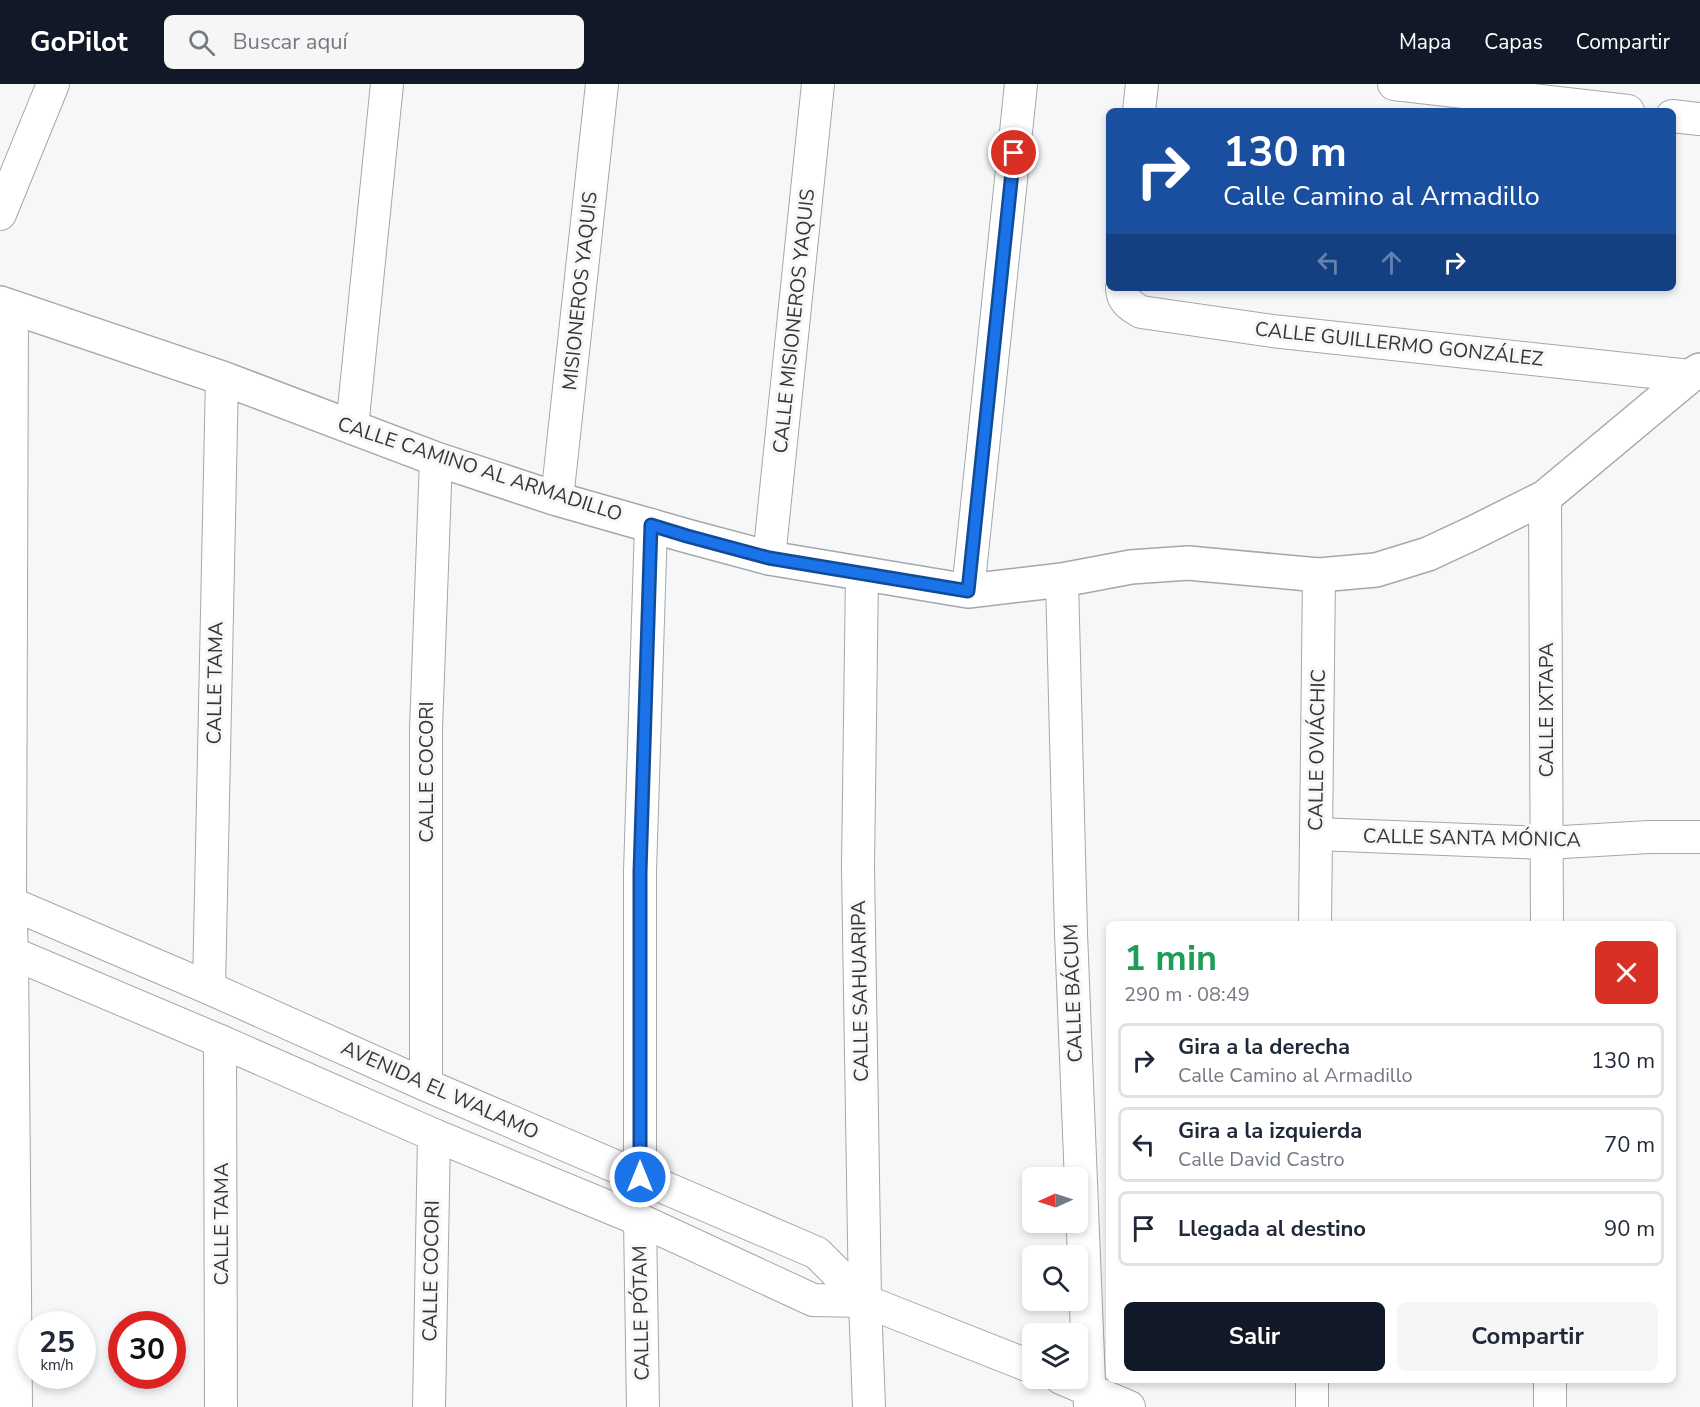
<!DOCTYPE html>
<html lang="es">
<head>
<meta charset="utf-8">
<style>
  body { margin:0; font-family:"Nunito Sans",sans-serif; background:#f6f6f7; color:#1f2937; height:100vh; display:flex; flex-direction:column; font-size:22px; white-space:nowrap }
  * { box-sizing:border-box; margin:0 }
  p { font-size:20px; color:#747a83 }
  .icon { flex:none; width:33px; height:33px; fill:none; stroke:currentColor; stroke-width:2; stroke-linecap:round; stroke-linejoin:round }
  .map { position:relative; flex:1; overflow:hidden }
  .drawer { position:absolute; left:1106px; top:837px; width:570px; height:462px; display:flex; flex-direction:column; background:#fff; border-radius:9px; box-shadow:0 3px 9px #0003 }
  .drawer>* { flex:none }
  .banner { position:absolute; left:1106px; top:24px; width:570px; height:183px; border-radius:9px; box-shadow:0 3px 9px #0003; background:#1a4fa0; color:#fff; overflow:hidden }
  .needle { width:39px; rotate:267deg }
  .fabs { position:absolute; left:1022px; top:1083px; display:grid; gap:12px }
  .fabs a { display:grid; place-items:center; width:66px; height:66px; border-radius:9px; background:#fff; box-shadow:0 3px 9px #0003; font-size:30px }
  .speed { position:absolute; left:18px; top:1227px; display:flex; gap:12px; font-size:30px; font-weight:700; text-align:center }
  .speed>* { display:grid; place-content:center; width:78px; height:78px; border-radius:50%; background:#fff; box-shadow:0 3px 9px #0003; line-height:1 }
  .speed small { font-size:15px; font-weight:400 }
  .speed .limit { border:9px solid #d22; background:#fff; color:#111 }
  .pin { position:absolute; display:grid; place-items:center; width:51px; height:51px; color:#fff; margin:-26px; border:3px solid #fff; border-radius:50%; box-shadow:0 2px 6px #0007 }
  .me { position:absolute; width:66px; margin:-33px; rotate:0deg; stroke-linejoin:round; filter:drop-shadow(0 0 4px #0008) }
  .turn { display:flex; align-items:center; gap:21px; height:126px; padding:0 18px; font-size:27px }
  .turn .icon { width:78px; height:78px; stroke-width:2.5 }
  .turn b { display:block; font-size:42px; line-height:51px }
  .lanes { display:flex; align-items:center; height:57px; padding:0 18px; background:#0003; justify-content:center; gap:30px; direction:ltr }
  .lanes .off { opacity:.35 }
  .round { display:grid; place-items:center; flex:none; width:63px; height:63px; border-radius:9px; background:#f6f6f7 }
  .summary { display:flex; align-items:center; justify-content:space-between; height:102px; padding:0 18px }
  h1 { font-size:36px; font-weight:700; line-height:45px; color:#1e9e55 }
  .action { display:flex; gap:12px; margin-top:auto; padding:12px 18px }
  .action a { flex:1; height:69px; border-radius:9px; background:#111827; color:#fff; font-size:24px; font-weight:700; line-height:69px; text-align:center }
  .action a+a { background:#f6f6f7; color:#1f2937 }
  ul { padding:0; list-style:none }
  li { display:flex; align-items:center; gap:18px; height:75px; margin:0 12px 9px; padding:0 6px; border:3px solid #e0e1e3; border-radius:9px }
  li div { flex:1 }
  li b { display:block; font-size:22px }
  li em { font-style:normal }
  header { display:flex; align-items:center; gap:36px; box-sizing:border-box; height:84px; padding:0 30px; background:#111827; color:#fff }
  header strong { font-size:28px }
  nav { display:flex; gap:33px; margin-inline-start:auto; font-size:21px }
  .search { width:420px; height:54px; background:#f6f6f7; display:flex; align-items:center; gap:15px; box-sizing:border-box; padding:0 21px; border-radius:9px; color:#747a83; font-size:22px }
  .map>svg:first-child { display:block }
</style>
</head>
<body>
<header>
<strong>GoPilot</strong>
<div class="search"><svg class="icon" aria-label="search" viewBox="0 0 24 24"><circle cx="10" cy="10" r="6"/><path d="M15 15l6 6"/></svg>Buscar aquí</div>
<nav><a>Mapa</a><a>Capas</a><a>Compartir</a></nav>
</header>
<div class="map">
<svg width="1700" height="1323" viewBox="0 0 1700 1323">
  <rect width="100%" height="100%" fill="#f5f7f9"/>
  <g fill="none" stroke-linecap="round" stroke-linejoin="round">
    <!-- street casing -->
    <g stroke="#a6a7a9" stroke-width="34">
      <g id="street">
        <polyline points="1394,0 1628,27"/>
        <polyline points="1139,27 1142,0"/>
        <polyline points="1672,32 1700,35"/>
        <polyline points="0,130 53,0"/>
        <path d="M1122,204C1122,217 1131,222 1141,228L1272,247L1690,292"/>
        <polyline points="12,223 10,819 12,869 16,1323"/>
        <polyline points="352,344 387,0"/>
        <polyline points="1545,413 1547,840"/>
        <polyline points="557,415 602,0"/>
        <polyline points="769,474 818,0"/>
        <polyline points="862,490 858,783 865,1217 869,1323"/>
        <polyline points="1062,496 1071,849 1090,1323"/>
        <polyline points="968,507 1021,0"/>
        <polyline points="1316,750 1546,759 1649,753 1700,753"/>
        <polyline points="0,817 10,819 209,904 426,1001 817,1169 865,1217"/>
        <polyline points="1315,840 1319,491"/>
        <polyline points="0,855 12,869 220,957 434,1051 640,1136 813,1216 865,1217 1032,1283"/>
        <polyline points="209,904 222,294"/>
        <polyline points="220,957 221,1323"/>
        <polyline points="426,1001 426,645 436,375"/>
        <polyline points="640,1093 640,788 651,441"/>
        <polyline points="640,1136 643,1323"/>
        <polyline points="1061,1294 1129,1323"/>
        <polyline points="1550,1296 1550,1323"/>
        <polyline points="429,1323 434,1051"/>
        <polyline points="1312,1323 1312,1296"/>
      </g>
    </g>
    <!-- secondary casing -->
    <g stroke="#a6a7a9" stroke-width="36">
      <polyline id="secondary" points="0,219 222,294 436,375 557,415 687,452 769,474 968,507 1062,496 1131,483 1188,479 1319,491 1376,486 1428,470 1473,449 1545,413 1690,292 1700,286"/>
    </g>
    <!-- street -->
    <use href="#street" stroke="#fff" stroke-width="32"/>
    <!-- secondary -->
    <use href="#secondary" stroke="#fff" stroke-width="33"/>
  </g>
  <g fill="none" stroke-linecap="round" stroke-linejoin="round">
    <!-- route casing -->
    <g stroke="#114b97" stroke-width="15">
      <polyline id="route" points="640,1093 640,788 651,441 687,452 769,474 968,507 1014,69"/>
    </g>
    <!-- route -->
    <use href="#route" stroke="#1a73e8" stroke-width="10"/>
  </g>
  <g text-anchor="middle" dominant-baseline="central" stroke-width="6" stroke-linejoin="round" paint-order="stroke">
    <!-- street labels -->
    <g font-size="20" fill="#353637" stroke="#f5f7f9">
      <text transform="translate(580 207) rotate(-84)">MISIONEROS YAQUIS</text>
      <text transform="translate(794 237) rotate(-84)">CALLE MISIONEROS YAQUIS</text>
      <text transform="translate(1399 260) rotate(6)">CALLE GUILLERMO GONZÁLEZ</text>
      <text transform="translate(480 385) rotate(18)">CALLE CAMINO AL ARMADILLO</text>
      <text transform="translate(215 599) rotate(-89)">CALLE TAMA</text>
      <text transform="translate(1546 626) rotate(-90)">CALLE IXTAPA</text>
      <text transform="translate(1317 666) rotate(-89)">CALLE OVIÁCHIC</text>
      <text transform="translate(426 688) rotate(-90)">CALLE COCORI</text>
      <text transform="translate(1472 754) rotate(1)">CALLE SANTA MÓNICA</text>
      <text transform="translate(860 907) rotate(-91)">CALLE SAHUARIPA</text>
      <text transform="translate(1073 909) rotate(-92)">CALLE BÁCUM</text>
      <text transform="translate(440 1006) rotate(24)">AVENIDA EL WALAMO</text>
      <text transform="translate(221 1140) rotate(-90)">CALLE TAMA</text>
      <text transform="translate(431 1187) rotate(-89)">CALLE COCORI</text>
      <text transform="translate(641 1229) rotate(-91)">CALLE PÓTAM</text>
    </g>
  </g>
</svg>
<div class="fabs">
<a><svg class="needle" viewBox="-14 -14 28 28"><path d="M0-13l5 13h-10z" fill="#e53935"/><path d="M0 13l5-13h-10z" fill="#747a83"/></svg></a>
<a><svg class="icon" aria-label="search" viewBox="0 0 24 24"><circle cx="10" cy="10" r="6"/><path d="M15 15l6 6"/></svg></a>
<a><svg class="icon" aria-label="layers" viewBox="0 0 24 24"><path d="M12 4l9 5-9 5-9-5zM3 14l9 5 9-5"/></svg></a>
</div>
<div class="speed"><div>25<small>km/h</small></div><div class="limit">30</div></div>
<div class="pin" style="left:1014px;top:69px;background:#d93025"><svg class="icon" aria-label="arrive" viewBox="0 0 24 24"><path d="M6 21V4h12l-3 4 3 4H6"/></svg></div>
<svg class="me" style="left:640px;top:1093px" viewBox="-20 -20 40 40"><circle r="17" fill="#1a73e8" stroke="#fff" stroke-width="3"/><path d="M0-11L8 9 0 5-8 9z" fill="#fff"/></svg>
<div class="banner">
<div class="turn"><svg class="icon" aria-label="right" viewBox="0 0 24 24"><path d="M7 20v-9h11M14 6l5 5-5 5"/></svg><div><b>130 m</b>Calle Camino al Armadillo</div></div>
<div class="lanes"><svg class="icon off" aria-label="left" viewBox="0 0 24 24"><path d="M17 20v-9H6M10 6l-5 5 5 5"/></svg><svg class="icon off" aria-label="ahead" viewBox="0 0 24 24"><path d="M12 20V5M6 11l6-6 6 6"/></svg><svg class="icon" aria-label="right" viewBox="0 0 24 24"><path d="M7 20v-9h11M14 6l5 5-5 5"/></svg></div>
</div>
<section class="drawer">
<div class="summary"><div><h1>1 min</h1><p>290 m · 08:49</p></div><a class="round" style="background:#d93025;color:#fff"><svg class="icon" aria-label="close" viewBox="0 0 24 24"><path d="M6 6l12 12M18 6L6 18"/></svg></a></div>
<ul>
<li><svg class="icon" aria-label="right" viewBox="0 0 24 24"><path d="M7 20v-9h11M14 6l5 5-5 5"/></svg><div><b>Gira a la derecha</b><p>Calle Camino al Armadillo</p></div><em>130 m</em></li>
<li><svg class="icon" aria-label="left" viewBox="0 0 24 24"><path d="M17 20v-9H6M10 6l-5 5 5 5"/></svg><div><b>Gira a la izquierda</b><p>Calle David Castro</p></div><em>70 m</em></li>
<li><svg class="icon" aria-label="arrive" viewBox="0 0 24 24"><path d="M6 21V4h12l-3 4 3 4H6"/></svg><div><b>Llegada al destino</b></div><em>90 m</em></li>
</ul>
<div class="action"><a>Salir</a><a>Compartir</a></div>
</section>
</div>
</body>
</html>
